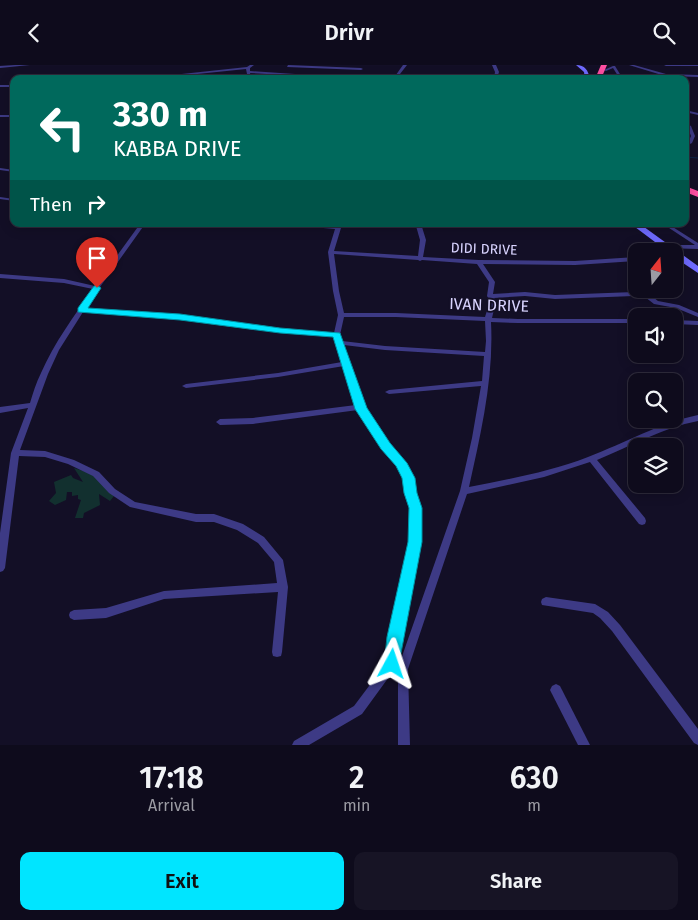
<!DOCTYPE html>
<html lang="en">
<head>
<meta charset="utf-8">
<style>
  body { margin:0; font-family:"Fira Sans",sans-serif; background:#171425; color:#f1f3f6; height:100vh; display:flex; flex-direction:column; font-size:19px; white-space:nowrap }
  * { box-sizing:border-box; margin:0 }
  p { font-size:16px; color:#9b9ba3 }
  .icon { flex:none; width:28px; height:28px; fill:none; stroke:currentColor; stroke-width:2; stroke-linecap:round; stroke-linejoin:round }
  .map { position:relative; height:680px; overflow:hidden }
  .details { display:flex; flex-direction:column; background:#0e0b1c; flex:1 }
  .details>* { flex:none }
  .banner { position:absolute; left:10px; top:10px; width:679px; height:152px; border-radius:10px; box-shadow:0 2px 12px #0003,0 0 0 1px #2e2b3b; background:#00695c; color:#fff; overflow:hidden }
  .needle { width:32px; rotate:17deg }
  .tools { position:absolute; left:628px; top:178px; display:grid; gap:10px }
  .tools a { display:grid; place-items:center; width:55px; height:55px; border-radius:10px; background:#0e0b1c; box-shadow:0 2px 12px #0003,0 0 0 1px #2e2b3b; font-size:25px }
  .pin { position:absolute; display:grid; place-items:center; width:42px; height:42px; color:#fff; margin:-51px -21px; border-radius:50% 50% 50% 0; rotate:-45deg; box-shadow:0 0 5px #0007 }
  .pin .icon { rotate:45deg }
  .me { position:absolute; width:55px; margin:-28px; rotate:5deg; stroke-linejoin:round; filter:drop-shadow(0 0 4px #0008) }
  .turn { display:flex; align-items:center; gap:18px; height:105px; padding:0 20px; font-size:22px }
  .turn .icon { width:65px; height:65px; stroke-width:2.5 }
  .turn b { display:block; font-size:35px; line-height:42px }
  .then { display:flex; align-items:center; height:48px; padding:0 20px; background:#0003; gap:10px; font-size:19px }
  .eta { display:flex; justify-content:space-evenly; align-items:center; height:85px; text-align:center }
  .eta b { font-size:30px; font-weight:600; line-height:35px }
  .button { display:flex; gap:10px; margin-top:auto; padding:10px 20px }
  .button a { flex:1; height:58px; border-radius:10px; background:#00e5ff; color:#111; font-size:20px; font-weight:600; line-height:58px; text-align:center }
  .button a+a { background:#171425; color:#f1f3f6 }
  header { display:flex; justify-content:space-between; align-items:center; height:65px; padding:0 20px; background:#0e0b1c; font-size:22px; font-weight:600 }
  .map>svg:first-child { display:block }
</style>
</head>
<body>
<header><svg class="icon" aria-label="back" viewBox="0 0 24 24"><path d="M15 5l-7 7 7 7"/></svg>Drivr<svg class="icon" aria-label="search" viewBox="0 0 24 24"><circle cx="10" cy="10" r="6"/><path d="M15 15l6 6"/></svg></header>
<div class="map">
<svg width="698" height="680" viewBox="0 0 698 680">
  <rect width="100%" height="100%" fill="#130f26"/>
  <!-- green -->
  <polygon fill="#12302f" points="74,403 93,409 114,431 110,436 99,429 100,440 84,448 83,453 75,453 81,435 78,434 78,430 72,431 72,427 67,427 66,435 55,440 49,436 56,428 54,417 71,410 73,413 83,417"/>
  <g fill="none" stroke-linecap="round" stroke-linejoin="round">
    <!-- stream -->
    <polyline stroke="#0c2248" stroke-width="1" points="685,92 698,93"/>
    <!-- street -->
    <g fill="#3d3a85" fill-rule="evenodd">
      <polygon points="15,0 30,0 0,3 0,1"/>
      <polygon points="250,0 254,0 250,3 250,6 355,13 349,14 250,8 251,12 255,14 248,14 246,4 149,14 135,14 247,2"/>
      <polygon points="288,0 361,3 363,4 361,5 287,2"/>
      <polygon points="403,0 407,0 400,9 494,13 495,7 492,0 496,0 499,7 497,13 505,14 398,11 396,14 393,14"/>
      <polygon points="629,0 634,0 666,9 698,10 698,12 668,11 670,14 666,14 665,11"/>
      <polygon points="664,0 698,0 698,1 666,1"/>
      <polygon points="613,1 615,1 623,14 620,14 613,3 606,6 604,5"/>
      <rect x="0" y="20" width="14" height="2"/>
      <polygon points="685,20 690,23 690,25 685,25"/>
      <polygon points="685,45 698,48 698,50 685,47"/>
      <rect x="0" y="50" width="14" height="2"/>
      <polygon points="689,60 691,61 695,71 692,78 690,79 688,78 691,71 687,61"/>
      <polygon points="0,103 14,105 14,107 0,105"/>
      <polygon points="0,132 14,134 14,136 0,134"/>
      <path d="M140,159H145L85,243L181,250L280,263L334,268L338,250L333,226L328,187L335,164L300,161L298,159L335,161V159H339L341,163L334,186L418,191L420,175L416,161L424,159H434V160L422,162L426,175L423,192L479,195L575,196L636,192V196L575,200L483,199L495,217L493,229L525,227L555,230L634,227L649,229L658,236L679,240L698,248V252L676,243L654,239L645,232L634,231L555,234L525,231L494,233L496,236L492,253L518,254H636V258H518L491,257C494,312 481,368 469,422C509,414 549,407 588,392C625,378 659,358 698,350V356C662,363 631,381 597,395L645,453L646,456L645,459L642,460L639,459L590,397L544,412L467,429L408,604L410,680H398V607L394,605L362,649L309,680H292L294,676L354,641L387,597L390,572L410,477L412,443L406,428L404,413L398,400L383,383L358,345L253,359L220,360L216,357L220,354L253,353L356,340L344,301L278,312L186,323L182,321L186,319L278,308L342,297L334,272L280,267L181,254L83,247L59,285L48,309L20,385L45,386L74,395L99,407L115,424L135,437L196,449H214L243,459L264,472L283,495L288,522L282,587L281,591L277,592L273,591L272,587L278,527L164,534L106,553L74,555L70,553L69,550L70,547L74,545L106,543L164,526L277,518L274,497L258,478L237,465L214,457H196L130,442L109,428L93,411L68,399L45,392L19,391L5,503L3,506L0,507V468L11,388L28,343L0,348V342L30,338C33,328 36,318 41,308C54,278 74,251 93,224L64,218L0,213V209L64,214L95,221ZM334,189L418,195L420,196L422,195L477,199L489,217L487,231L490,236L485,252L396,248H344L339,226ZM344,252H396L485,256L486,276L485,287L385,281L342,276L340,270ZM344,280L385,285L484,291L482,316L389,325L385,327L389,329L481,321L472,373L460,426L400,597L398,596L400,572L420,477V443L414,428L412,413L405,398L389,379L365,343L350,300L351,298L349,296Z"/>
      <polygon points="663,159 668,159 698,178 698,184 664,183 663,182 666,180 695,180"/>
      <polygon points="674,255 698,256 698,260 674,259"/>
      <polygon points="546,532 595,539 608,547 620,560 698,664 698,680 694,678 612,566 600,553 593,548 542,540 541,537 542,534"/>
      <polygon points="556,619 560,621 590,680 578,680 550,625 552,621"/>
    </g>
    <!-- secondary -->
    <g fill="#6f6bff" fill-rule="evenodd">
      <path d="M576,0C585,0 588,5 590,14H585L584,7Z"/>
      <polygon points="631,159 640,159 698,201 698,208 674,192 674,186 667,186"/>
    </g>
    <!-- highway -->
    <g fill="#ff4fa3" fill-rule="evenodd">
      <polygon points="601,0 607,0 601,14 595,14"/>
      <polygon points="685,121 698,126 698,132 685,127"/>
    </g>
  </g>
  <!-- route -->
  <polygon fill="#00e5ff" stroke="#0095a6" points="97,220 101,223 88,243 180,249 280,263 340,268 367,343 390,378 407,398 415,413 417,428 422,443 422,477 398,604 392,607 387,604 384,599 387,572 408,477 409,443 404,428 402,413 396,401 381,384 355,344 333,272 280,268 180,255 78,247 78,243 94,221"/>
  <g text-anchor="middle" dominant-baseline="central" stroke-width="4" stroke-linejoin="round" paint-order="stroke">
    <!-- far-street labels -->
    <g font-size="14" fill="#d9d4ff" stroke="#130f26">
      <text transform="translate(484 184) rotate(2)">DIDI DRIVE</text>
    </g>
    <!-- street labels -->
    <g font-size="16" fill="#d9d4ff" stroke="#130f26">
      <text transform="translate(489 240) rotate(2)">IVAN DRIVE</text>
    </g>
  </g>
</svg>
<div class="tools">
<a><svg class="needle" viewBox="-14 -14 28 28"><path d="M0-13l5 13h-10z" fill="#e53935"/><path d="M0 13l5-13h-10z" fill="#9b9ba3"/></svg></a>
<a><svg class="icon" aria-label="sound" viewBox="0 0 24 24"><path d="M4 9h4l5-4v14l-5-4H4zM17 9q2 3 0 6"/></svg></a>
<a><svg class="icon" aria-label="search" viewBox="0 0 24 24"><circle cx="10" cy="10" r="6"/><path d="M15 15l6 6"/></svg></a>
<a><svg class="icon" aria-label="layers" viewBox="0 0 24 24"><path d="M12 4l9 5-9 5-9-5zM3 14l9 5 9-5"/></svg></a>
</div>
<div class="pin" style="left:97px;top:223px;background:#d93025"><svg class="icon" aria-label="arrive" viewBox="0 0 24 24"><path d="M6 21V4h12l-3 4 3 4H6"/></svg></div>
<svg class="me" style="left:392px;top:599px" viewBox="-20 -20 40 40"><path d="M0-17L14 15 0 8-14 15z" fill="#00e5ff" stroke="#fff" stroke-width="4"/></svg>
<div class="banner">
<div class="turn"><svg class="icon" aria-label="left" viewBox="0 0 24 24"><path d="M17 20v-9H6M10 6l-5 5 5 5"/></svg><div><b>330 m</b>KABBA DRIVE</div></div>
<div class="then">Then<svg class="icon" aria-label="right" viewBox="0 0 24 24"><path d="M7 20v-9h11M14 6l5 5-5 5"/></svg></div>
</div>
</div>
<section class="details">
<div class="eta">
<div><b>17:18</b><p>Arrival</p></div>
<div><b>2</b><p>min</p></div>
<div><b>630</b><p>m</p></div>
</div>
<div class="button"><a>Exit</a><a>Share</a></div>
</section>
</body>
</html>
